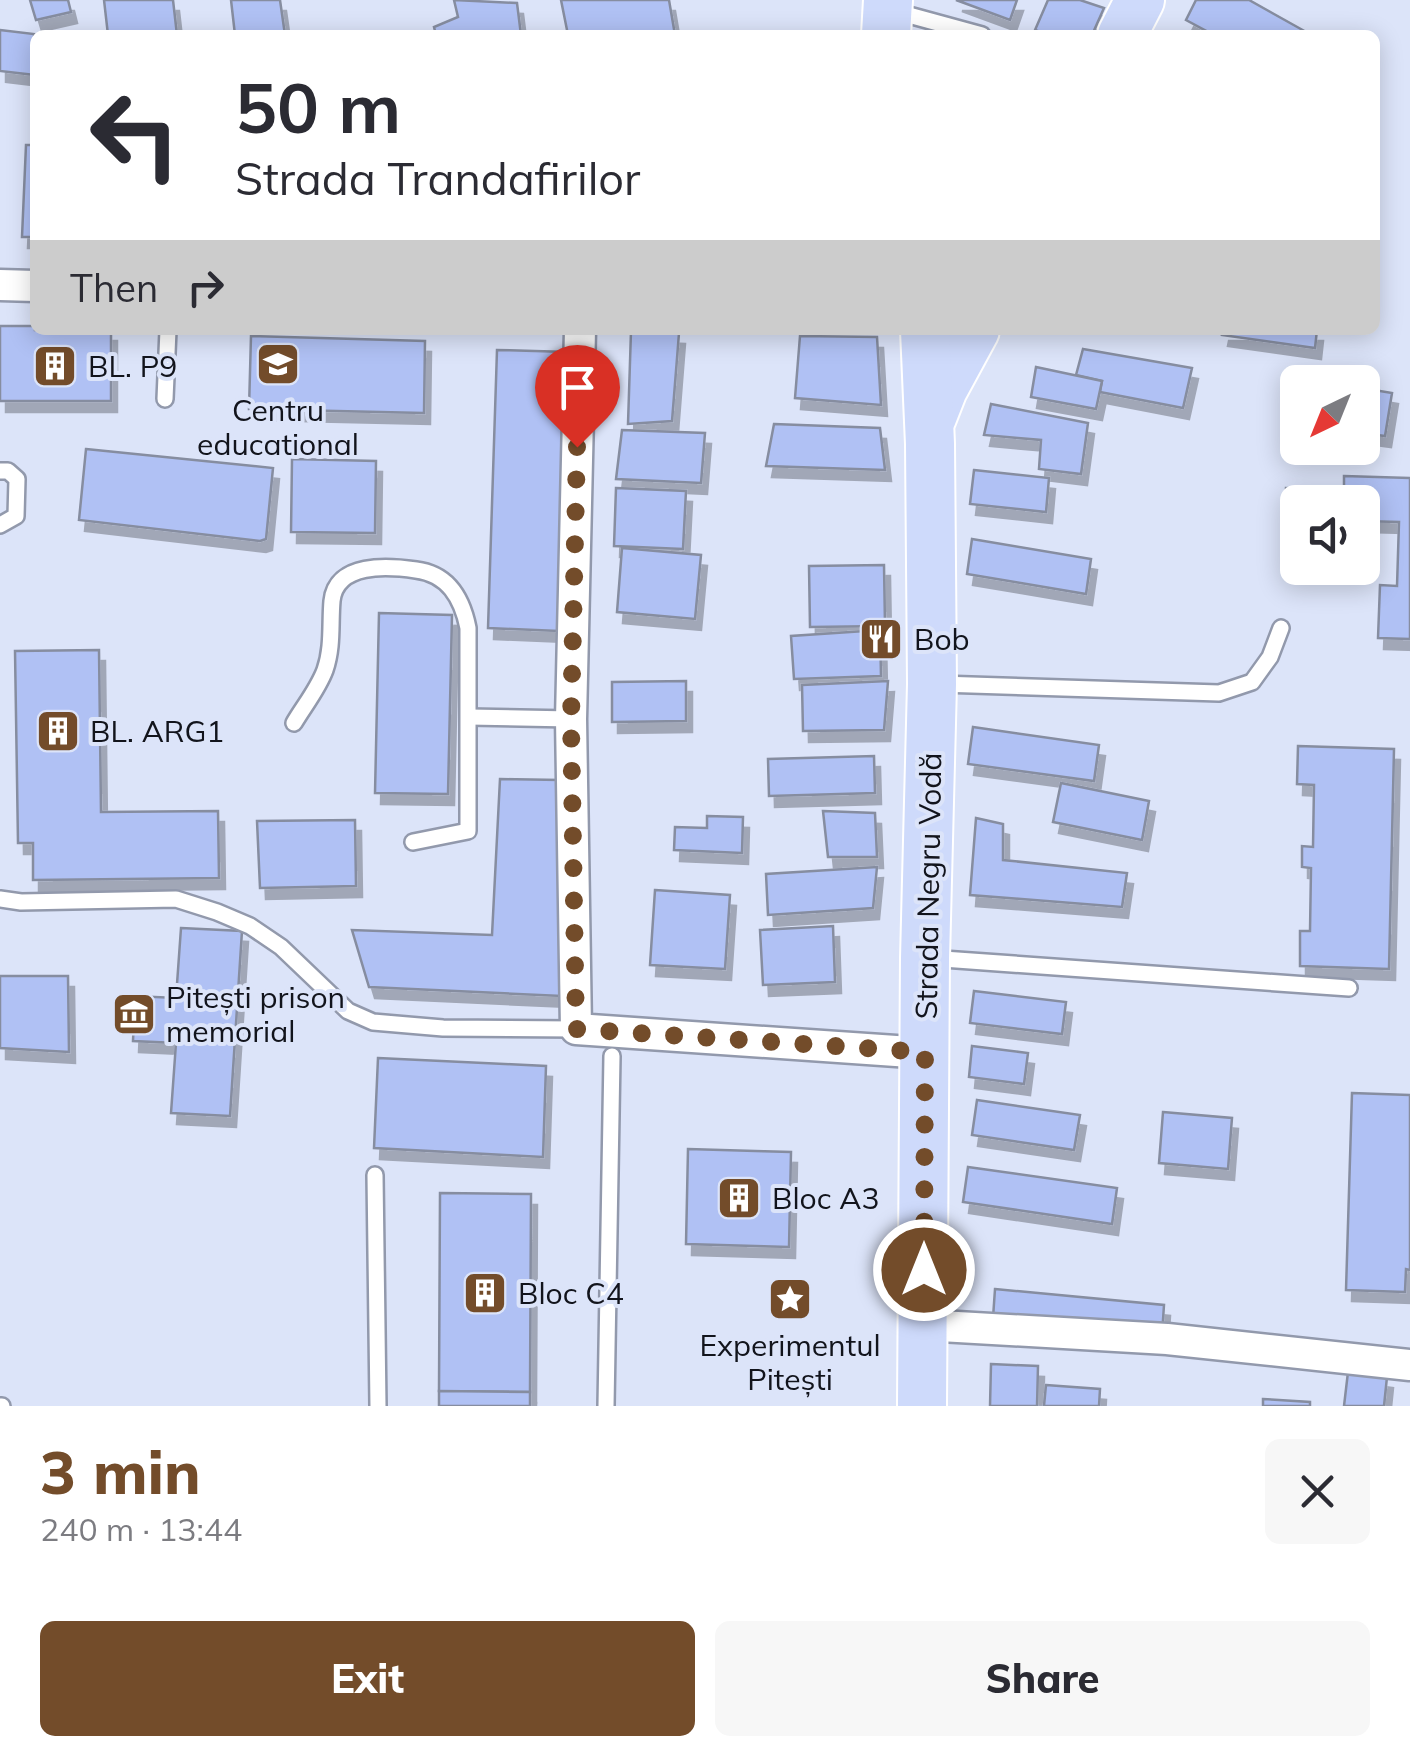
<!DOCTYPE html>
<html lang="en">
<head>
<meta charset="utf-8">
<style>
  body { margin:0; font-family:Mulish,sans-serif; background:#f7f7f7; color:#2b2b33; height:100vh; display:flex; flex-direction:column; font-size:38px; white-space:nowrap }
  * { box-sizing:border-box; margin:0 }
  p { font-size:32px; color:#7c7c81 }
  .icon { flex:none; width:55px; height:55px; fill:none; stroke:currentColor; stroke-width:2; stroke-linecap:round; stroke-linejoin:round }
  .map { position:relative; height:1406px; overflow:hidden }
  .sheet { display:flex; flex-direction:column; background:#fff; flex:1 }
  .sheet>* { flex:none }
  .top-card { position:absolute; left:30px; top:30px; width:1350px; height:305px; border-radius:15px; box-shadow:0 5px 25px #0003; background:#fff; color:#2b2b33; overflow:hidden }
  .needle { width:65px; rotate:223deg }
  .buttons { position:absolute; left:1280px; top:365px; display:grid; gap:20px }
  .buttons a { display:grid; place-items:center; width:100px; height:100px; border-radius:15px; background:#fff; box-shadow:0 5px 25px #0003; font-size:50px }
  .pin { position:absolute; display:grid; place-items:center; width:85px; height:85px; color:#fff; margin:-102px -42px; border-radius:50% 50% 50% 0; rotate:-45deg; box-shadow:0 0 10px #0007 }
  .pin .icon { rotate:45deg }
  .me { position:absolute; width:110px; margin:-55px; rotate:0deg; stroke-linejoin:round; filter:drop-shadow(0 0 8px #0008) }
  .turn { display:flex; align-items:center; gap:35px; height:210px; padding:0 40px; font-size:45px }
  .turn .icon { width:130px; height:130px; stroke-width:2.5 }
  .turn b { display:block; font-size:70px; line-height:85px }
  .then { display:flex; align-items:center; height:95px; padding:0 40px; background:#0003; gap:20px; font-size:38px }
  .round { display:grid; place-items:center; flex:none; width:105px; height:105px; border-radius:15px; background:#f7f7f7 }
  .headline { display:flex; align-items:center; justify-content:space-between; height:170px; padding:0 40px }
  h1 { font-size:60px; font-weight:800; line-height:75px; color:#734c2a }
  .button { display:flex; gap:20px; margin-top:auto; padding:20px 40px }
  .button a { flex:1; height:115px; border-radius:15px; background:#734c2a; color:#fff; font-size:40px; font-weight:800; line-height:115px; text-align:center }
  .button a+a { background:#f7f7f7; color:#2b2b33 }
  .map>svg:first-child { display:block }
</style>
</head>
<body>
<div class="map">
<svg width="1410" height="1406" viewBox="0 0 1410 1406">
  <defs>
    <filter id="shadow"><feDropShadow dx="6" dy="11" stdDeviation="0" flood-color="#0004"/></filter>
  </defs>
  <rect width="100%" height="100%" fill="#dce4f9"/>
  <!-- building -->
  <g fill="#b0c1f4" stroke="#868da0" stroke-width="2.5" filter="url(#shadow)">
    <polygon points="30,0 68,0 71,12 36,20"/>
    <polygon points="104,0 173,0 177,35 108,35"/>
    <polygon points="231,0 280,0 285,35 235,35"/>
    <polygon points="454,0 517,3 521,35 436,35 434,27 458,17"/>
    <polygon points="561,0 669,0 675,35 568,35"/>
    <polygon points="956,0 1017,0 1010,20"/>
    <polygon points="1048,0 1080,0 1104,8 1092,35 1048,35 1035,30"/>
    <polygon points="1196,0 1249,0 1308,33 1214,35 1186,20"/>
    <polygon points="0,30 34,34 35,75 0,71"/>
    <polygon points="26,145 35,145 35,237 22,237"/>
    <polygon points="0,326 35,326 35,330 111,330 111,401 0,401"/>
    <polygon points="1223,330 1317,330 1315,348 1222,335"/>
    <polygon points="631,331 679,333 672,421 628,424"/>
    <polygon points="251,336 425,341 424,413 249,409"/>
    <polygon points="800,336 877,337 881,405 795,398"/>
    <polygon points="1083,349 1192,368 1183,408 1100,392 1102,381 1076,375"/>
    <polygon points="497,350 568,352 559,631 488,628"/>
    <polygon points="1036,367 1102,381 1096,409 1031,397"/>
    <polygon points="1298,378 1327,382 1298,382 1298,422 1291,421"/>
    <polygon points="1362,388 1392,393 1385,436 1362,433"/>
    <polygon points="991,404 1088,423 1081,474 1039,469 1041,440 984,435"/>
    <polygon points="774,424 880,428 885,470 766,466"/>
    <polygon points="622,430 705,433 701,483 616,479"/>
    <polygon points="86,449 273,468 266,539 260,541 79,520"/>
    <polygon points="292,459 376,461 375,533 291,532"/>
    <polygon points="974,470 1049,478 1046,512 970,504"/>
    <polygon points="1344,476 1410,478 1410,639 1378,638 1380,585 1397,586 1399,522 1362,521 1362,502 1298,502 1298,531 1285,531 1286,488 1344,490"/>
    <polygon points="616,488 686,491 683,549 614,546"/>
    <polygon points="972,539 1091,559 1086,594 967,574"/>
    <polygon points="622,548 701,555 695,619 617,612"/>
    <polygon points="884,565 885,626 810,627 809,566"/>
    <polygon points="379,613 452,615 448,794 375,793"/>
    <polygon points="880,630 881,676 794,679 791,636"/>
    <polygon points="99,650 101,812 218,811 219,878 33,880 33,843 18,843 15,651"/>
    <polygon points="686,681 686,721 612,722 612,682"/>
    <polygon points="888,681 884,730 803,731 802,685"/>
    <polygon points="973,727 1099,745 1094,781 968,764"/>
    <polygon points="1298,746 1394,749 1389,969 1300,966 1300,931 1310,931 1311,868 1302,867 1302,846 1313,847 1314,785 1297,784"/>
    <polygon points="874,756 875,793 769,796 768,759"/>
    <polygon points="500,779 560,780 562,996 369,987 352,930 492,935"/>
    <polygon points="1061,783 1149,801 1142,840 1053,822"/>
    <polygon points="823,811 875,813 877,857 828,857"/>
    <polygon points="707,816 743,817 742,853 674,850 675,827 707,828"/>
    <polygon points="976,818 1003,824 1003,860 1127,873 1122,907 970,895"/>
    <polygon points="355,820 356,886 260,888 257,821"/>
    <polygon points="877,867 873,908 768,915 766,874"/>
    <polygon points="655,890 730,895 725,969 650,965"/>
    <polygon points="833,926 835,982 763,985 760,930"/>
    <polygon points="181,928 242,931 230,1116 171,1113 176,1043 133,1041 135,996 176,998"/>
    <polygon points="0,976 68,976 69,1052 0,1048"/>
    <polygon points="974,991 1066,1002 1062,1034 970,1023"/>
    <polygon points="972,1046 1028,1053 1024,1084 969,1077"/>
    <polygon points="378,1058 546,1066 543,1157 374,1148"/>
    <polygon points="1352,1093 1410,1095 1410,1270 1406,1269 1405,1292 1346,1290"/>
    <polygon points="977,1100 1080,1115 1074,1150 972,1135"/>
    <polygon points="1163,1112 1232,1118 1228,1169 1159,1163"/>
    <polygon points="688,1149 791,1152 789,1247 686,1244"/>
    <polygon points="968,1167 1117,1188 1112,1224 963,1202"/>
    <polygon points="440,1193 531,1194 530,1392 439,1391"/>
    <polygon points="995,1289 1164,1305 1162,1335 993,1318"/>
    <polygon points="991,1364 1038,1366 1037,1406 990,1406"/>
    <polygon points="1348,1372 1387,1377 1384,1406 1344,1406"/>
    <polygon points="1046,1385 1100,1389 1099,1406 1044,1406"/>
    <polygon points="439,1391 530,1392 530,1406 439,1406"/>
    <polygon points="1263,1399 1310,1402 1310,1406 1263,1406"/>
  </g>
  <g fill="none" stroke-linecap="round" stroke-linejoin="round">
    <!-- lane casing -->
    <g stroke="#9299ac" stroke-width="20">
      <g id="lane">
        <polyline points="894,11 982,35"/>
        <polyline points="165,399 168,330"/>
        <polyline points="0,471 8,471 17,479 16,516 0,525"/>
        <polyline points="940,684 1219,693 1252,682 1270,657 1281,628"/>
        <polyline points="469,717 571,719"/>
        <path d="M294,723C304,706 318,689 325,670C333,647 330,624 332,601C336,562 388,566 416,570C448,574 462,598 468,628V831L413,842"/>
        <polyline points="0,899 21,902 176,899 217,912 250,926 281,947 348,1011 373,1022 443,1028 576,1029"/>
        <polyline points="929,958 1349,988"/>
        <polyline points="375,1175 378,1406"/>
        <polyline points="0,1406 2,1406"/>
        <polyline points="606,1406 612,1056"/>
      </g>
    </g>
    <!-- street casing -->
    <g stroke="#9299ac" stroke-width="35">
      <g id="street">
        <polyline points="0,285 35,286"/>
        <polyline points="580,330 571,719 576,1029 925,1053"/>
        <polyline points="923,1325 1167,1339 1410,1365"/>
      </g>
    </g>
    <!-- primary casing -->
    <g stroke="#fff" stroke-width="52">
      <g id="primary">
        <polyline points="886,35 888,0"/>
        <polyline points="1122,35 1140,0"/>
        <polyline points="932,417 943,389 975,330"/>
        <polyline points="922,1406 925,958 932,684 930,444 925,330"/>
      </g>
    </g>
    <!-- lane -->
    <use href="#lane" stroke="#fff" stroke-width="15"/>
    <!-- street -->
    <use href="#street" stroke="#fff" stroke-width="30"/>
    <!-- primary -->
    <use href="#primary" stroke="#cedafb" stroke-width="48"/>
  </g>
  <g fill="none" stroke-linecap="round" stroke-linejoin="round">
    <!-- route -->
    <polyline stroke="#734c2a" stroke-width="18" stroke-dasharray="0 32.4" points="577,447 571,720 576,1029 925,1052 924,1270"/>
  </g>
  <!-- icons -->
  <defs>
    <g id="school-square" transform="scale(2.25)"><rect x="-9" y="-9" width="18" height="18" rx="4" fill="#734c2a" stroke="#dce4f9"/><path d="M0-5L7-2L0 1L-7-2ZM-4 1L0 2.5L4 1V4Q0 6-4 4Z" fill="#fff"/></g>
    <g id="building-square" transform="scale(2.25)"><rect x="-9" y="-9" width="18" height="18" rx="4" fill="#734c2a" stroke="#dce4f9"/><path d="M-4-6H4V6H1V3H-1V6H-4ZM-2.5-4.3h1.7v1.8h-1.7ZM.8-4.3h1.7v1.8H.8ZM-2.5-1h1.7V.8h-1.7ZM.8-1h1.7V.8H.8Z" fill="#fff"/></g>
    <g id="restaurant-square" transform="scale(2.25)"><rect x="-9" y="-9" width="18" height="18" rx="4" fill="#734c2a" stroke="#dce4f9"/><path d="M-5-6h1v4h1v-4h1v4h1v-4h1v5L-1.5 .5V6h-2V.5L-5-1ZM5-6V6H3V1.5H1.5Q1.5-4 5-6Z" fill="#fff"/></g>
    <g id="museum-square" transform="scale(2.25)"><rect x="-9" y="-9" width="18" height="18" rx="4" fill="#734c2a" stroke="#dce4f9"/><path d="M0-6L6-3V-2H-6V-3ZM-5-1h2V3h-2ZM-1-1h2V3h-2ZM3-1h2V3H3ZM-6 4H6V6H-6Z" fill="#fff"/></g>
    <g id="sight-square" transform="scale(2.25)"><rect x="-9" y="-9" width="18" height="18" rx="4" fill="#734c2a" stroke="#dce4f9"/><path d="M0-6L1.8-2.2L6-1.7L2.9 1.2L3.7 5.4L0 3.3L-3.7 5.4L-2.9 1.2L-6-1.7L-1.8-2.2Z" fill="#fff"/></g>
  </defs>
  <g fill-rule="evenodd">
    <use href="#school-square" x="278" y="364"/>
    <use href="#building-square" x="55" y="366"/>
    <use href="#restaurant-square" x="881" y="639"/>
    <use href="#building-square" x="58" y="731"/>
    <use href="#museum-square" x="134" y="1014"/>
    <use href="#building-square" x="739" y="1198"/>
    <use href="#building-square" x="485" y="1293"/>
    <use href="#sight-square" x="790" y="1299"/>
  </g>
  <g text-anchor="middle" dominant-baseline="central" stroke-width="8" stroke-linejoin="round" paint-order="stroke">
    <!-- poi labels -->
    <g font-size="30" fill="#12141c" stroke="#dce4f9" text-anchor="start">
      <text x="88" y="366">BL. P9</text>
      <text x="278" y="410" text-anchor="middle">Centru<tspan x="278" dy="34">educational</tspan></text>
      <text x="914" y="639">Bob</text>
      <text x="90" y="731">BL. ARG1</text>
      <text x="166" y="997">Pitești prison<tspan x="166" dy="34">memorial</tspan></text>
      <text x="772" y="1198">Bloc A3</text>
      <text x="518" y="1293">Bloc C4</text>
      <text x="790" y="1345" text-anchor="middle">Experimentul<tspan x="790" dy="34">Pitești</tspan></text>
    </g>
    <!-- street labels -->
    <g font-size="30" fill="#12141c" stroke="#dce4f9">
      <text transform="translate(928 886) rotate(-89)">Strada Negru Vodă</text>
    </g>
  </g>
</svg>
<div class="buttons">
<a><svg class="needle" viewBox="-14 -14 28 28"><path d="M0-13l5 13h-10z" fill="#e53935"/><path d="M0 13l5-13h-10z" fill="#7c7c81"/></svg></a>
<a><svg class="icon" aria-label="sound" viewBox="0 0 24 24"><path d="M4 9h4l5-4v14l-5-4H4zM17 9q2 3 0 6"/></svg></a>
</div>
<div class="pin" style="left:577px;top:447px;background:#d93025"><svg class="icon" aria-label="arrive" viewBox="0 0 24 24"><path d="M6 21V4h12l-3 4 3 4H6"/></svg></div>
<svg class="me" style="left:924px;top:1270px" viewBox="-20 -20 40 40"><circle r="17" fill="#734c2a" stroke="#fff" stroke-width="3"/><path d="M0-11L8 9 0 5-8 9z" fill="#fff"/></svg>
<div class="top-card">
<div class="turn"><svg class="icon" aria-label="left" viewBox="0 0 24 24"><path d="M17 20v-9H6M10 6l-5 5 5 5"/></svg><div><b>50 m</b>Strada Trandafirilor</div></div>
<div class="then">Then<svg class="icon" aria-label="right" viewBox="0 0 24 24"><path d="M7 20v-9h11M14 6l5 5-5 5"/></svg></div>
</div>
</div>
<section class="sheet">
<div class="headline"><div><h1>3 min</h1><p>240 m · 13:44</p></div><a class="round"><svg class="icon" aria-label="close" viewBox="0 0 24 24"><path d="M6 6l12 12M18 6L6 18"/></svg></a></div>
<div class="button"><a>Exit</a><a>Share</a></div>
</section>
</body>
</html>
